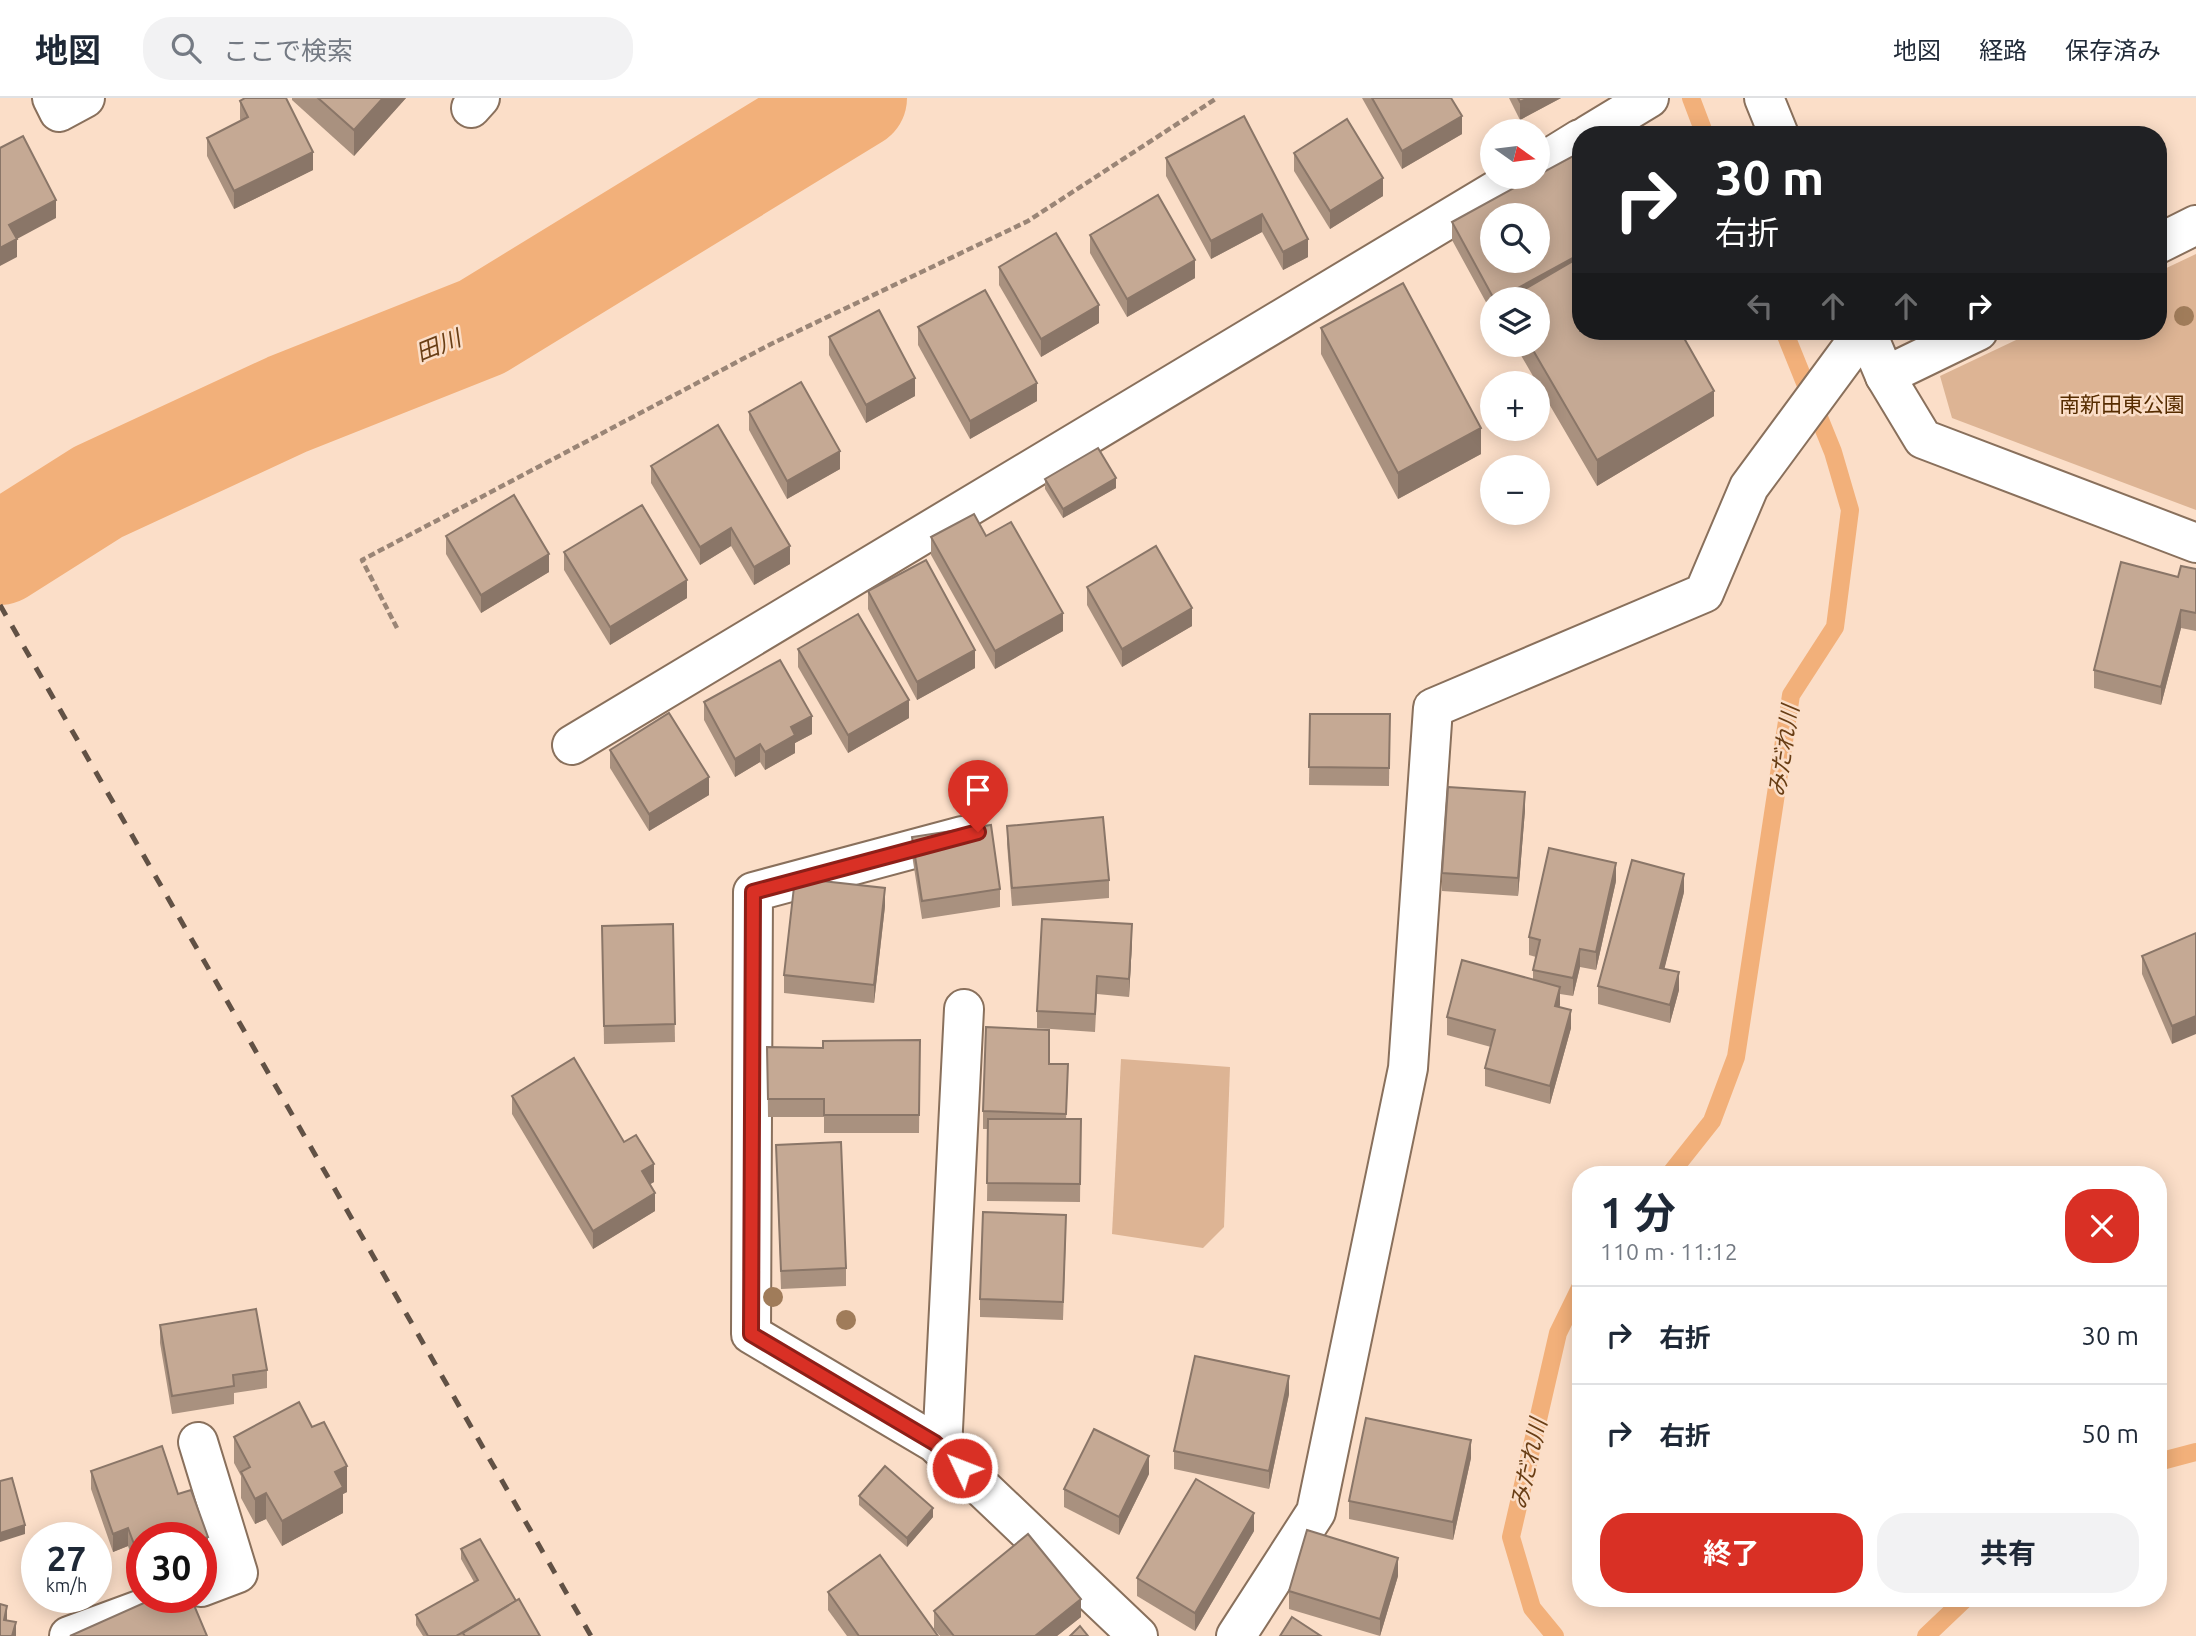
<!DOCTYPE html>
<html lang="ja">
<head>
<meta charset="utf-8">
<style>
  body { margin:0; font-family:Ubuntu,"Noto Sans JP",sans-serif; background:#f2f2f3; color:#1f2937; height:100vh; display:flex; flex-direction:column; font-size:26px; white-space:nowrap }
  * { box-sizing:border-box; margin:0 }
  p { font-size:23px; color:#747a83 }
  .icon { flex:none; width:38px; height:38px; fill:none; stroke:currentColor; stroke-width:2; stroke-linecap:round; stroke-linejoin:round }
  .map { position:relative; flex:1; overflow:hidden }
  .side { position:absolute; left:1572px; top:1068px; width:595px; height:441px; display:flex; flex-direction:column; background:#fff; border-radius:28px; box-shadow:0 4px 18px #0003 }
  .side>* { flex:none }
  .hud { position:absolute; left:1572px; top:28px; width:595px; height:214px; border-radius:28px; box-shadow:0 4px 18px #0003; background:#202124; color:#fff; overflow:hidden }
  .needle { width:46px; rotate:104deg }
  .controls { position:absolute; left:1480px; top:21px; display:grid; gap:14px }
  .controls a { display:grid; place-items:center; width:70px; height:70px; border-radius:50%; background:#fff; box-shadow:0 4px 18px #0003; font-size:35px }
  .speed { position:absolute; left:21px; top:1424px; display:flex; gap:14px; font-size:35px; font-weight:700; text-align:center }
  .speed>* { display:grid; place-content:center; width:91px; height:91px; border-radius:50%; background:#fff; box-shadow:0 4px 18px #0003; line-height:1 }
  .speed small { font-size:18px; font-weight:400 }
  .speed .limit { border:10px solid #d22; background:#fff; color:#111 }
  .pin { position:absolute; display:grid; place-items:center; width:60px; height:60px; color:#fff; margin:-72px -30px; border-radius:50% 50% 50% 0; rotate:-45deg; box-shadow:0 0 7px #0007 }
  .pin .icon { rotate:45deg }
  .me { position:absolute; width:77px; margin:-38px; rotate:313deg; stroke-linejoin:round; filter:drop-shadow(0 0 5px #0008) }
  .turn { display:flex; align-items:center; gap:24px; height:147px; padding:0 28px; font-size:32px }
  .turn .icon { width:91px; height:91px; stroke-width:2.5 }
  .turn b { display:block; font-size:49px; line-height:60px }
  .lanes { display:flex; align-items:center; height:66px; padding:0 28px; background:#0003; justify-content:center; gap:35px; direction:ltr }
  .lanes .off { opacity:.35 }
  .round { display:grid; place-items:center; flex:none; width:74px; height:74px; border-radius:28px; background:#f2f2f3 }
  .head { display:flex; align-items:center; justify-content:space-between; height:119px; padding:0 28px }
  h1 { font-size:42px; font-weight:700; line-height:52px }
  .button { display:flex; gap:14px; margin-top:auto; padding:14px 28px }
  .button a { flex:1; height:80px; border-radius:28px; background:#d93025; color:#fff; font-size:28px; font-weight:700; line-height:80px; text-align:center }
  .button a+a { background:#f2f2f3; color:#1f2937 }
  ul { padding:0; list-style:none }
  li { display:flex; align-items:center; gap:21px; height:98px; padding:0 28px; border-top:2px solid #e0e1e3 }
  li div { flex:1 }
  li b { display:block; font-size:26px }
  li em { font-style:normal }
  header { display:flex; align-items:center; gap:42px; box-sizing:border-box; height:98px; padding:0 35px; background:#fff; border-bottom:2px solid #e0e1e3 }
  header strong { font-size:33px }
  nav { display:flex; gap:38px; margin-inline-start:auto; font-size:24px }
  .search { width:490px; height:63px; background:#f2f2f3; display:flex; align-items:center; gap:18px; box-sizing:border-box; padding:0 24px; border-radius:28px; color:#747a83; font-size:26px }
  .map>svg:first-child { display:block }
</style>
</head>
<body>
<header>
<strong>地図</strong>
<div class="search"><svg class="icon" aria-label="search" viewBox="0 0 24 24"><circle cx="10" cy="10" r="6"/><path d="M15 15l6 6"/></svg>ここで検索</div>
<nav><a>地図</a><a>経路</a><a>保存済み</a></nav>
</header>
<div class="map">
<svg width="2196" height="1538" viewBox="0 0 2196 1538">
  <rect width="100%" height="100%" fill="#fbdec8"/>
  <!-- green -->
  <g fill="#ddb494">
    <polygon points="2196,156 2196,412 1952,320 1940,278 2035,233 2158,233 2158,174"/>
    <polygon points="1121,961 1230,969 1224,1129 1203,1150 1112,1136"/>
  </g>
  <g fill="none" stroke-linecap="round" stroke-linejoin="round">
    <!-- stream -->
    <g stroke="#f2b07a" stroke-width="18">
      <polyline points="1691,0 1705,37"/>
      <polyline points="1670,1076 1712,1023 1736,959 1791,597 1835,529 1850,412 1833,354 1784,233"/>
      <polyline points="2158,1364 2196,1354"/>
      <polyline points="1555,1538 1532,1510 1511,1439 1558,1235 1580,1190"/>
      <polyline points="1926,1538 1966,1500"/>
    </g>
    <!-- river -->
    <polyline stroke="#f2b07a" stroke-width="102" points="0,456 98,394 288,306 482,229 856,0"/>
    <!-- minor casing -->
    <g stroke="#89705c" stroke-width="42">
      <g id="minor">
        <polyline points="52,0 59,14 85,0"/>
        <polyline points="1764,0 1779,37"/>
        <polyline points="471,10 480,0"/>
        <polyline points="1588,37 1649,0"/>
        <polyline points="1538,67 1580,41"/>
        <polyline points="2158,146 2196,127"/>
        <polyline points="1866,233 1885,278 1923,341 2196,445"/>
        <polyline points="1885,278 1978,233"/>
        <polyline points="572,647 1518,79"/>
        <polyline points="962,738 753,794 751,1236 935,1345 1138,1538"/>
        <polyline points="198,1344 238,1475 201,1489"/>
        <polyline points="942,1351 964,911"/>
        <polyline points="69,1538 172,1500"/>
        <polyline points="1236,1538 1316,1414 1408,970 1433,610 1704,495 1749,389 1864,233"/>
      </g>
    </g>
    <!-- path -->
    <polyline stroke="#9a8576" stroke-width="4.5" stroke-dasharray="7 3.5" stroke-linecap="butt" points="397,530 362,462 771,246 1028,123 1217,0"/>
    <!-- minor -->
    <use href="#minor" stroke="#fff" stroke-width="38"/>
    <!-- rail -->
    <polyline stroke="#615145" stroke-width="5" stroke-dasharray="12 12" stroke-linecap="butt" points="0,507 591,1538"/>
  </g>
  <!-- trees -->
  <g fill="#a07c5a">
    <circle cx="2184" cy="218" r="10"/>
    <circle cx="773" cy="1199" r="10"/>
    <circle cx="846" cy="1222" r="10"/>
  </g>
  <!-- wall -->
  <g fill="#a9917f">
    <polygon points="292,0 406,0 354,58 292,2"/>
    <polygon points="1362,0 1451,0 1462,36 1402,71"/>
    <polygon points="1509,0 1561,0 1520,22"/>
    <polygon points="240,3 313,72 234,111 207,58 207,40 241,23 240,21"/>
    <polygon points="1244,18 1308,159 1283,172 1262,134 1211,161 1166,78 1166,60"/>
    <polygon points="1294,55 1383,98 1330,131 1294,73"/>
    <polygon points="1452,124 1714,318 1597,388 1538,287 1538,285 1537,285 1515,247 1538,247 1538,201 1493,201 1493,217 1452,142"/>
    <polygon points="1090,137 1195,180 1127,219 1090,155"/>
    <polygon points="999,169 1099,225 1041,259 999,187"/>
    <polygon points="918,229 1037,303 970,341 918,247"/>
    <polygon points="1321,230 1481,356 1398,401 1321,256"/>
    <polygon points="829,239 915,298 866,325 829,257"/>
    <polygon points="749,314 840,371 787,401 749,332"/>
    <polygon points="651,368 790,466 754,487 731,448 700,467 651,385"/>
    <polygon points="1045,381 1116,390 1063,420 1045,391"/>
    <polygon points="446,438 549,474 481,515 446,456"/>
    <polygon points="986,438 1063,533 995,571 931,457 931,439"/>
    <polygon points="564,454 687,500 610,547 564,472"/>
    <polygon points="2196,471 2196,533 2181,530 2161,607 2094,590 2094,572 2178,479"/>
    <polygon points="1087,489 1192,528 1122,569 1087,507"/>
    <polygon points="868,493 975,570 917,602 868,511"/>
    <polygon points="798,551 909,620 848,655 798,569"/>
    <polygon points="704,604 812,636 795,645 795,655 765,672 760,664 735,679 704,622"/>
    <polygon points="1310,616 1390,616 1389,688 1309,687"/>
    <polygon points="610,652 709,697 649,733 610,670"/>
    <polygon points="1525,712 1518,798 1442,793 1442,775"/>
    <polygon points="1007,728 1109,782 1109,800 1012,808 1007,746"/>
    <polygon points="912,739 1000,791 1000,809 922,821 912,757"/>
    <polygon points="1616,783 1596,872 1580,869 1573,898 1560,896 1559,909 1571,930 1550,1006 1485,988 1485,970 1491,949 1447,937 1447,919 1533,881 1533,872 1536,859 1529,857 1529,839"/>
    <polygon points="1684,794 1664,871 1679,892 1670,925 1598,906 1598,888"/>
    <polygon points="885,808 874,905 784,895 784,877"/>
    <polygon points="673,826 675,944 604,946 602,828"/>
    <polygon points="2196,835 2172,946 2142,876 2142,858"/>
    <polygon points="1132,844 1129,899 1097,896 1095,934 1037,930 1037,913"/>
    <polygon points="920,942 919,1035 824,1035 824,1019 768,1019 767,949 823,950"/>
    <polygon points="1049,966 1068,984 1066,1021 1081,1021 1080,1104 987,1103 988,1031 983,1031 983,1013"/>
    <polygon points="512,998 624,1044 654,1084 650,1086 655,1113 593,1151 512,1016"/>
    <polygon points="776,1047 846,1170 846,1188 781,1191"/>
    <polygon points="1066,1135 1063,1222 980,1219 980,1201"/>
    <polygon points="160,1227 267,1272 267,1290 234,1295 234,1306 172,1316 160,1245"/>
    <polygon points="1289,1296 1269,1391 1174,1371 1174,1353"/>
    <polygon points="234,1339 347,1394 343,1396 343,1415 282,1448 266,1421 255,1426 241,1400 241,1378 234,1365"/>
    <polygon points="1471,1360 1453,1442 1349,1421 1349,1403"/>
    <polygon points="91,1373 178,1396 208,1457 142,1440 142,1480 140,1480 128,1448 113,1454 91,1391"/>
    <polygon points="1149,1376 1119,1437 1064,1409 1064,1391"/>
    <polygon points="859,1398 933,1419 907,1449 859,1407"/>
    <polygon points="1254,1433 1195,1533 1137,1498 1137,1480"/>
    <polygon points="461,1451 516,1503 540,1538 423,1538 416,1527 416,1517 474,1484 461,1461"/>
    <polygon points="1398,1478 1380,1538 1289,1511 1289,1493"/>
    <polygon points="828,1494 938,1538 847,1538 828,1512"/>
    <polygon points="934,1513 1081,1519 1057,1538 940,1538 934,1531"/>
  </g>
  <!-- shaded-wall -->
  <g fill="#8a7668">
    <polygon points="383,0 406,0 354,58 354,32"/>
    <polygon points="1528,0 1561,0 1520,22 1520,4"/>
    <polygon points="1462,18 1462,36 1402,71 1402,53"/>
    <polygon points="313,54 313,72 234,111 234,93"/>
    <polygon points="1383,80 1383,98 1330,131 1330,113"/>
    <polygon points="56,102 56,120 17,141 17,159 0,168 0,150 9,127"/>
    <polygon points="1262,116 1262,134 1211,161 1211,143"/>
    <polygon points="1308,141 1308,159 1283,172 1283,154"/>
    <polygon points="1580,156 1580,174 1531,201 1498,201"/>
    <polygon points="1195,162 1195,180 1127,219 1127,201"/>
    <polygon points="1099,207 1099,225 1041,259 1041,241"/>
    <polygon points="915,280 915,298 866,325 866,307"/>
    <polygon points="1037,285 1037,303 970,341 970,323"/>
    <polygon points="1714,293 1714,318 1597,388 1597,362"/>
    <polygon points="1481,330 1481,356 1398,401 1398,375"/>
    <polygon points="840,353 840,371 787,401 787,383"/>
    <polygon points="1116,380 1116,390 1063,420 1063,411"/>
    <polygon points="731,430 731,448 700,467 700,449"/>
    <polygon points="790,448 790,466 754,487 754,469"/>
    <polygon points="549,456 549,474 481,515 481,497"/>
    <polygon points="687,482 687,500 610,547 610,529"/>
    <polygon points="1192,510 1192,528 1122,569 1122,551"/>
    <polygon points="2181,512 2181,530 2161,607 2161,589"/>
    <polygon points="1063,515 1063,533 995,571 995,553"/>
    <polygon points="975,552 975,570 917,602 917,584"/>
    <polygon points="909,602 909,620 848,655 848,637"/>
    <polygon points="812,618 812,636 795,645 795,655 765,672 765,654 791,629"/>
    <polygon points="760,646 760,664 735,679 735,661"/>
    <polygon points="709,679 709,697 649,733 649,716"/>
    <polygon points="1525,694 1525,712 1518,798 1518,780"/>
    <polygon points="1616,765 1616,783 1596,872 1596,854"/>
    <polygon points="1684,776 1684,794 1660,888 1660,870"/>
    <polygon points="885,790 885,808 874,905 874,887"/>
    <polygon points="1132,826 1132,844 1129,899 1129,881"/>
    <polygon points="1580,851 1580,869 1573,898 1573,880"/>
    <polygon points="1679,874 1679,892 1670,925 1670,907"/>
    <polygon points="1560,889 1560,907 1555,926 1555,908"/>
    <polygon points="1571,912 1571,930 1550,1006 1550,988"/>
    <polygon points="2196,918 2196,936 2172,946 2172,928"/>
    <polygon points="654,1066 654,1084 642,1091 642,1073"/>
    <polygon points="655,1095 655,1113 593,1151 593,1133"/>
    <polygon points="1289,1278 1289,1296 1269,1391 1269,1373"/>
    <polygon points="1471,1342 1471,1360 1453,1442 1453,1424"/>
    <polygon points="1149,1358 1149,1376 1119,1437 1119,1419"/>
    <polygon points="347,1368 347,1394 343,1396 343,1415 282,1448 282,1423 335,1374"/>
    <polygon points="266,1395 266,1421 255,1426 255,1401"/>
    <polygon points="933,1410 933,1419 907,1449 907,1440"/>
    <polygon points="1254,1415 1254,1433 1195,1533 1195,1515"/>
    <polygon points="25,1427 25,1436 0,1444 0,1435"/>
    <polygon points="128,1430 128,1448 113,1454 113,1436"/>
    <polygon points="208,1439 208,1457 201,1459 201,1441"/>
    <polygon points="1398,1460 1398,1478 1380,1538 1380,1521"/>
    <rect x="140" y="1462" width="2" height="18"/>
    <polygon points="1081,1501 1081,1519 1057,1538 1035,1538"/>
    <polygon points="7,1508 7,1526 4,1522"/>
    <polygon points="16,1524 16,1538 12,1538"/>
  </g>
  <!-- building -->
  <g fill="#c5a994" stroke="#8a7668" stroke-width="2" fill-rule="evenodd">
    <polygon points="245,0 286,0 313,54 234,93 207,40 248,19 240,3"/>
    <polygon points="318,0 383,0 354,32"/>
    <polygon points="1372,0 1451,0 1462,18 1402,53"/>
    <polygon points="1518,0 1528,0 1520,4"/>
    <polygon points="1244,18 1308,141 1283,154 1262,116 1211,143 1166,60"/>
    <polygon points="1347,21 1383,80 1330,113 1294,55"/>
    <polygon points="23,38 56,102 9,127 17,141 0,150 0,50"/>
    <path d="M1575,57L1580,67V156L1498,201H1494L1452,124L1534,79H1538V77ZM1493,117H1538V163H1493Z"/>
    <polygon points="1158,97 1195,162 1127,201 1090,137"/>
    <polygon points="1056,135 1099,207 1041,241 999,169"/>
    <polygon points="1580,159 1580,233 1680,233 1714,293 1597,362 1530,247 1538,247 1538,201 1508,201"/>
    <polygon points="1403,185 1481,330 1398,375 1321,230"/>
    <polygon points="985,192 1037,285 970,323 918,229"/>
    <polygon points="879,212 915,280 866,307 829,239"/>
    <polygon points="801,284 840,353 787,383 749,314"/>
    <polygon points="718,327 790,448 754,469 731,430 700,449 651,368"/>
    <polygon points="1098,350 1116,380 1063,411 1045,381"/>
    <polygon points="514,397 549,456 481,497 446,438"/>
    <polygon points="642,407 687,482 610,529 564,454"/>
    <polygon points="974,416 986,438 1011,424 1063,515 995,553 931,439"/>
    <polygon points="1156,448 1192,510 1122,551 1087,489"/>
    <polygon points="926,462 975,552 917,584 868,493"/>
    <polygon points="2121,464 2178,479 2181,468 2196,471 2196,515 2181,512 2161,589 2094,572"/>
    <polygon points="858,516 909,602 848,637 798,551"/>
    <polygon points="780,562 812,618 791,629 795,637 765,654 760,646 735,661 704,604"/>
    <polygon points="669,615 709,679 649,716 610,652"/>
    <polygon points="1310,616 1390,616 1389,670 1309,669"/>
    <polygon points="1448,689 1525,694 1518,780 1442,775"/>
    <polygon points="1103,719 1109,782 1012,790 1007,728"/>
    <polygon points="991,727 1000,791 922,803 912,739"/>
    <polygon points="1549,750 1616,765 1596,854 1580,851 1573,880 1533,872 1540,842 1529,839"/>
    <polygon points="1632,762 1684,776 1660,870 1679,874 1670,907 1598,888"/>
    <polygon points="795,780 885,790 874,887 784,877"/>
    <polygon points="1042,821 1132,826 1129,881 1097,878 1095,916 1037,913"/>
    <polygon points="673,826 675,926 604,928 602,828"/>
    <polygon points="2196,835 2196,918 2172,928 2142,858"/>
    <polygon points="1462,862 1560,889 1555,908 1571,912 1550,988 1485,970 1495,932 1447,919"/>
    <polygon points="986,929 1049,932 1049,966 1068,966 1066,1016 983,1013"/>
    <polygon points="920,942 919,1017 824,1017 824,1001 768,1001 767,949 823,950 823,943"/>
    <polygon points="574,960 624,1044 636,1037 654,1066 642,1073 655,1095 593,1133 512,998"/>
    <polygon points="988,1021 1081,1021 1080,1086 987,1085"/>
    <polygon points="841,1044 846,1170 781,1173 776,1047"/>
    <polygon points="983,1114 1066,1117 1063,1204 980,1201"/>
    <polygon points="256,1211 267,1272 233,1277 234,1288 172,1298 160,1227"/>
    <polygon points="1195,1258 1289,1278 1269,1373 1174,1353"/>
    <polygon points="299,1304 312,1329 324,1324 347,1368 335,1374 343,1389 282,1423 266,1395 255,1401 241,1374 250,1369 234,1339"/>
    <polygon points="1366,1320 1471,1342 1453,1424 1349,1403"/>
    <polygon points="1094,1331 1149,1358 1119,1419 1064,1391"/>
    <polygon points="162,1348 178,1396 191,1392 208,1439 201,1441 201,1440 142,1440 142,1462 140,1462 128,1430 113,1436 91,1373"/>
    <polygon points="885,1368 933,1410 907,1440 859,1398"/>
    <polygon points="12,1380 25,1427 0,1435 0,1383"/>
    <polygon points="1196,1381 1254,1415 1195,1515 1137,1480"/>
    <polygon points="1307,1432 1398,1460 1380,1521 1289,1493"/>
    <polygon points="1028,1436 1081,1501 1035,1538 954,1538 934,1513"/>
    <polygon points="480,1441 516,1503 456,1538 428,1538 416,1517 478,1482 461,1451"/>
    <polygon points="880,1457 938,1538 859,1538 828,1494"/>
    <polygon points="155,1500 191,1500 207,1538 70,1538"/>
    <polygon points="519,1501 540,1538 465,1538 463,1535"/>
    <polygon points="0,1506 7,1508 4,1522 16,1524 12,1538 0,1538"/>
    <polygon points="1292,1519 1321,1538 1280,1538"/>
    <polygon points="1080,1528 1088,1538 1070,1538"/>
  </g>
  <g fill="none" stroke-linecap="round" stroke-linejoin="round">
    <!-- route casing -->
    <g stroke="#8d1f18" stroke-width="18">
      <polyline id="route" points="962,1370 935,1345 751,1236 753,794 978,734"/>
    </g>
    <!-- route -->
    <use href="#route" stroke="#d93025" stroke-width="12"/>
  </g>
  <g text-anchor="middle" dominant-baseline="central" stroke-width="5" stroke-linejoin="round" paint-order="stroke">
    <!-- park labels -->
    <g font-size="21" fill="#562c00" stroke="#fbdec8">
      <text x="2122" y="306">南新田東公園</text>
    </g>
    <!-- water labels -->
    <g font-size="23" font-style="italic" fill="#693e15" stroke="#fbdec8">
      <text transform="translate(438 247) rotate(-22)">田川</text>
      <text transform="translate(1783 653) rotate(-81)">みだれ川</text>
      <text transform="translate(1528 1366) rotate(-77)">みだれ川</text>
    </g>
  </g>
</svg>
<div class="controls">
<a><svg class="needle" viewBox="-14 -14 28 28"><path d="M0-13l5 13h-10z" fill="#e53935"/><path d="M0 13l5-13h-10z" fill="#747a83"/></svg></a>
<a><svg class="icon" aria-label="search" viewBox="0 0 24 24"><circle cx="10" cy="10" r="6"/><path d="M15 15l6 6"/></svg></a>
<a><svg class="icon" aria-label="layers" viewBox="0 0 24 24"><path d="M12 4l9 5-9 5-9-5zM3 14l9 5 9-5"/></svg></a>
<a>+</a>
<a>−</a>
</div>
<div class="speed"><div>27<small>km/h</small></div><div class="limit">30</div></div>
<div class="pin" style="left:978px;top:734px;background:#d93025"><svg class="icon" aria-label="arrive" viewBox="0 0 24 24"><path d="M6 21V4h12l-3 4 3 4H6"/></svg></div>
<svg class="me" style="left:962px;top:1370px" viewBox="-20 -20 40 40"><circle r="17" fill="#d93025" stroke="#fff" stroke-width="3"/><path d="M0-11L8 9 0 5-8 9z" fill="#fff"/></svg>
<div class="hud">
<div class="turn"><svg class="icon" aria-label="right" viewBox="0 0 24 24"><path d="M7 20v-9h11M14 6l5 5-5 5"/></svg><div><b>30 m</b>右折</div></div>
<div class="lanes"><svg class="icon off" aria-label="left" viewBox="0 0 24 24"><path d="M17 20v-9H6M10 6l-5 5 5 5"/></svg><svg class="icon off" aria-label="ahead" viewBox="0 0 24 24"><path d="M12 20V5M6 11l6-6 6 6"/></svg><svg class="icon off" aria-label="ahead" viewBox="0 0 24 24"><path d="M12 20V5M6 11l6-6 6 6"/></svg><svg class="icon" aria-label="right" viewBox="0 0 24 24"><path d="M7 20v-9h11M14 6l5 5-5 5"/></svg></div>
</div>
<section class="side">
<div class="head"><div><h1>1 分</h1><p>110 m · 11:12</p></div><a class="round" style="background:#d93025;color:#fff"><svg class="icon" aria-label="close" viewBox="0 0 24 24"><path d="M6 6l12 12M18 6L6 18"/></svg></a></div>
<ul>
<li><svg class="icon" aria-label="right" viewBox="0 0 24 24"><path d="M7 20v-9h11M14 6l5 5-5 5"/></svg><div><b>右折</b></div><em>30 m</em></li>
<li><svg class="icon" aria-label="right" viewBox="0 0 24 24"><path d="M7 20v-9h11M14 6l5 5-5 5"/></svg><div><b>右折</b></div><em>50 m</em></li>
</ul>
<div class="button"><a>終了</a><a>共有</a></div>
</section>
</div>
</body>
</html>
